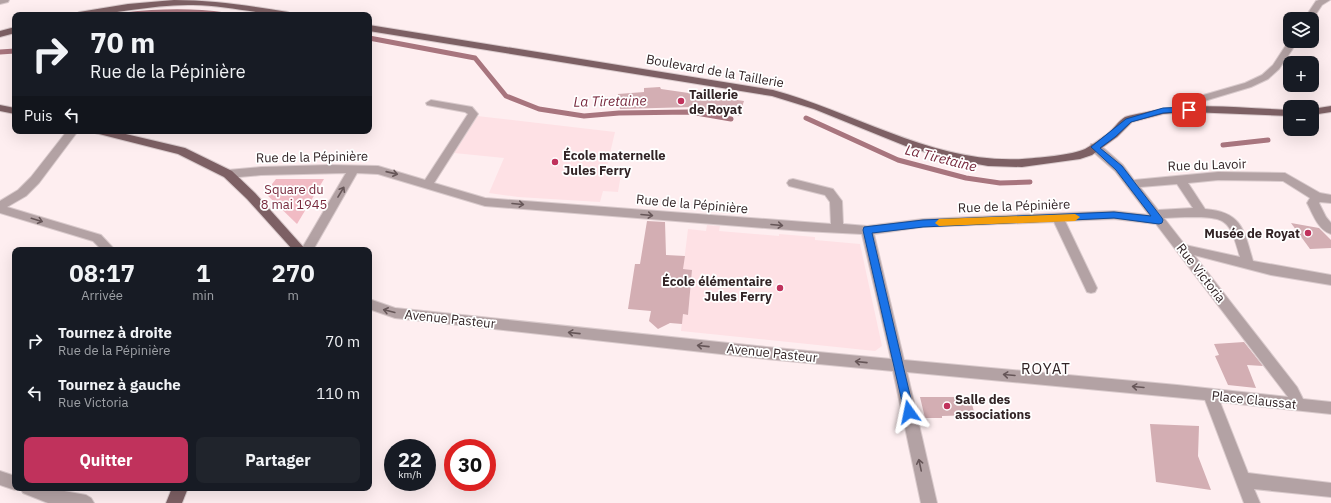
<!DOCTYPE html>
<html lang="fr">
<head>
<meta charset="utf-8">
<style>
  body { margin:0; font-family:"IBM Plex Sans",sans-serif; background:#20242c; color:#f1f3f6; height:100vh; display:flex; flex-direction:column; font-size:15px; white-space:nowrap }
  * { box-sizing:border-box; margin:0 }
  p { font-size:13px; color:#9ea1a6 }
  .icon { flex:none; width:22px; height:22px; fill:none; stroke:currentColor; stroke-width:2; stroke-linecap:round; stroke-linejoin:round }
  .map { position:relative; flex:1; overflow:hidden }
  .drawer { position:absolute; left:12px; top:247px; width:360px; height:244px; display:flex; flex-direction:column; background:#171b24; border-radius:8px; box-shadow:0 4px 16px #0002 }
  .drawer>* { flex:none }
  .banner { position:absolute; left:12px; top:12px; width:360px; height:122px; border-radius:8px; box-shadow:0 4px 16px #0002; background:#171b24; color:#f1f3f6; overflow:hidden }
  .fabs { position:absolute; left:1283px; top:12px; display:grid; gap:8px }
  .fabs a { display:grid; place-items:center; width:36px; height:36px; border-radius:8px; background:#171b24; box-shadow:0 4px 16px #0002; font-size:20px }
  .speed { position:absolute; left:384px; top:439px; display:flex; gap:8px; font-size:20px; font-weight:700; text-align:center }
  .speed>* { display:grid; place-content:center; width:52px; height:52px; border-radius:50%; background:#171b24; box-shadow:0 4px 16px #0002; line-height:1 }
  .speed small { font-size:10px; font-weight:400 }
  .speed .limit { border:6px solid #d22; background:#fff; color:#111 }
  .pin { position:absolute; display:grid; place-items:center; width:34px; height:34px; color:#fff; margin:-17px; border-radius:8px; box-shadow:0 2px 6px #0006 }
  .me { position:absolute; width:44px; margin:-22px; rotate:348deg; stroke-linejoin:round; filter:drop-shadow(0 0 3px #0008) }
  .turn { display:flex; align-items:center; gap:14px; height:84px; padding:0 12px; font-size:18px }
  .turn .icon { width:52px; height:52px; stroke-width:2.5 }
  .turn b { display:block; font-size:28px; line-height:34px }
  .then { display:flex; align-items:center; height:38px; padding:0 12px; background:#0003; gap:8px; font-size:15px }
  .eta { display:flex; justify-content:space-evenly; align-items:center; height:68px; text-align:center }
  .eta b { font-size:24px; font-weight:700; line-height:28px }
  .primary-button { display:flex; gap:8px; margin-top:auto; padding:8px 12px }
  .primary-button a { flex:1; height:46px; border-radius:8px; background:#c0325c; color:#fff; font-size:16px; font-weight:700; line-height:46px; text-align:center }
  .primary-button a+a { background:#20242c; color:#f1f3f6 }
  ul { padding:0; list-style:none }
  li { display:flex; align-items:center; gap:12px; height:52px; padding:0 12px }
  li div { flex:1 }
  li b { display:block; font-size:15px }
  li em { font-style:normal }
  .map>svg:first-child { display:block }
</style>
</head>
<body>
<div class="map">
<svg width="1331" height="503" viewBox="0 0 1331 503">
  <rect width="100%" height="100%" fill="#feeef0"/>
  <!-- built -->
  <g fill="#fee1e5">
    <polygon points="477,116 615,132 607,166 622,168 618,192 603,191 600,202 518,197 489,193 504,158 454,153"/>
    <polygon points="707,225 720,226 719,231 779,236 779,234 815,237 815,240 860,244 882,346 875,351 681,331 683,314 688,315 692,270 679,269 684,262 688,229 706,231"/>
  </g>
  <!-- green -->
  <polygon fill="#f1bbc4" points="276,179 324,179 297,224 265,193"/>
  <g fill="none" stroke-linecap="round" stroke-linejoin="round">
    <!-- stream -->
    <g stroke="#a8757e" stroke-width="5">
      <path d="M124,15C159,11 190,10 225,15"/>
      <polyline points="369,38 475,58 506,96 539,109 584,116 619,113 690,112 731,119"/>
      <polyline points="0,52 15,51"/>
      <polyline points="806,118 898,160 966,178 1000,183 1030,182"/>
      <polyline points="1223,145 1268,140"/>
    </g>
  </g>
  <!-- building -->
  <g fill="#d3aeb3">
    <polygon points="660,87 661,89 744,101 739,116 693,107 620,109 618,94 644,92 644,88"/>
    <polygon points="647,221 665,222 666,255 685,256 683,269 692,270 688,315 683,314 682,324 670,323 658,329 649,321 651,311 628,309 635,264 640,264"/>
    <polygon points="1291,223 1319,228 1331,240 1331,248 1310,249"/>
    <polygon points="1244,342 1263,366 1247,365 1256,388 1228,385 1215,356 1219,355 1214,344"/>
    <polygon points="920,397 970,397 975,415 942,416 942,418 925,418"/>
    <polygon points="1150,424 1199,426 1198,456 1211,490 1156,482"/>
  </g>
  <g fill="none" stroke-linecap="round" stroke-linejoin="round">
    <!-- minor casing -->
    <g stroke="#d9cacc" stroke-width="2">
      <g id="minor">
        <polygon points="0,0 9,0 8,2 0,4"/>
        <polygon points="1319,0 1330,0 1322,5 1312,20 1304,19 1316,1"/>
        <polygon points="1290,39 1290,41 1298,41 1279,69 1268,79 1251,87 1201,102 1193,111 1185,111 1184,109 1193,98 1245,83 1262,75 1273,65"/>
        <path d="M431,100L472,107L478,114L434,183L485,198L831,224L830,202L825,195L789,186L787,183L789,180L793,179L833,189L842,201L843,224L867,226L923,219L1114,211L1149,215L1115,171L1091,150L1090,147L1091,144H1099L1123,165L1134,180L1218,172L1285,173L1320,193L1331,195V203L1320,202L1319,203L1326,217L1331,223V234C1318,230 1313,214 1307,203L1310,198L1283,181L1218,180L1188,183L1205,209C1242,212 1244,230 1253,261L1331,275V285L1271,275L1194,255L1297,387L1303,399L1331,402V414L1220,402L1248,473L1331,483V497L1254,489L1260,503H1244L1205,400L907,372L937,503H921L893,371L766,359L395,318L369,309V299L395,308L766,347L891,359L862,234L803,231L485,206L378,174L357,173L313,250H301L346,173L261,175L228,178L224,177L223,174L224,171L228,170L261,167L329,165L378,166L425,180L468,114L465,112L427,105L426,103ZM1177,184L1193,208L1158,210L1140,187ZM1185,217C1227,217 1229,218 1240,257L1185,245L1164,218ZM1114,219L1156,224L1288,397L1177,385L904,360L874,234L923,227L1054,222L1087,292L1091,293L1095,292L1097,288L1065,221Z"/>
        <polygon points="67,131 78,131 39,183 26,196 7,207 101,235 115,250 102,250 93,241 0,213 0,201 18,190 31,177"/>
        <polygon points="0,471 15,476 15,488 48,488 86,495 91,498 94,503 48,503 23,493 20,488 15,490 0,485"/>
      </g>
    </g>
    <!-- major casing -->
    <g stroke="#d9cacc" stroke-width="2">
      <g id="major">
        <path d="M174,0C213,0 250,6 288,12L292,15C259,15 226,5 193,5C153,4 114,15 75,15L79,12L128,4Z"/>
        <path d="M369,25L773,90C855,112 934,164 1022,159C1036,158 1073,155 1085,149C1092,145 1100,139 1107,134C1114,129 1118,121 1125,117C1130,115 1137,114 1142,113C1190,101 1241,108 1290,110V116L1189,112L1163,114L1132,122L1117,137L1092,155L1080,159L1022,167L988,166L949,159L908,147L814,109L772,96L369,31Z"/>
        <polygon points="15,27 15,33 0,37 0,31"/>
        <polygon points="0,105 15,108 15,114 0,111"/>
        <polygon points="1331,106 1331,112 1312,115 1312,109"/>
        <polygon points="94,131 113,131 185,148 232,171 255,193 306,250 293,250 247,199 224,177 178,154 99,134 95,133"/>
        <polygon points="172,488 188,488 182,503 166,503"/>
      </g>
    </g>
    <!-- minor -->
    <use href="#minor" fill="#b3a2a4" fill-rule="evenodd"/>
    <!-- major -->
    <use href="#major" fill="#7d6064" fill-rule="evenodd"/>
  </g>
  <!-- one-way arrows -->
  <defs><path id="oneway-shaft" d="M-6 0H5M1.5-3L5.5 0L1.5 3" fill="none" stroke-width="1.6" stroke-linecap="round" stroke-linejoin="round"/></defs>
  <g stroke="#665658">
    <use href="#oneway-shaft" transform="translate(392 173) rotate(13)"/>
    <use href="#oneway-shaft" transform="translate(341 192) rotate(-59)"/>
    <use href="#oneway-shaft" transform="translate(518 204) rotate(5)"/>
    <use href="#oneway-shaft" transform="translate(647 215) rotate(5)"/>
    <use href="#oneway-shaft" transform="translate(37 220) rotate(17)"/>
    <use href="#oneway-shaft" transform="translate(777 225) rotate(5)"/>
    <use href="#oneway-shaft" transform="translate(389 311) rotate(-166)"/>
    <use href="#oneway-shaft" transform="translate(574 333) rotate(-174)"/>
    <use href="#oneway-shaft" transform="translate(703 346) rotate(-174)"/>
    <use href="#oneway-shaft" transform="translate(861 362) rotate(-174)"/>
    <use href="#oneway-shaft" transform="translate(1009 375) rotate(-175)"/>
    <use href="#oneway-shaft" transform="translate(1138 387) rotate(-175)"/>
    <use href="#oneway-shaft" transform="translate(920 465) rotate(-102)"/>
  </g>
  <!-- route -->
  <polygon fill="#1a73e8" stroke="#114b97" points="1189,107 1192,108 1192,111 1163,113 1131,122 1115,137 1100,148 1122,166 1162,218 1163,220 1162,223 1159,224 1114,218 923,227 872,233 914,412 913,415 909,417 905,415 863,230 864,227 923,220 1114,212 1151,216 1116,170 1091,147 1126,119 1163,108"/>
  <!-- slow -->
  <polygon fill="#f59e0b" points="1075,214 1080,217 1075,221 939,226 935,223 939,219"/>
  <!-- markers -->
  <g fill="#c0325c" stroke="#fff" stroke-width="1.5">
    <circle cx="681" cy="101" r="4"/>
    <circle cx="555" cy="162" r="4"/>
    <circle cx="1308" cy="233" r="4"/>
    <circle cx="780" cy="288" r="4"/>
    <circle cx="947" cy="406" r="4"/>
  </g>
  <g text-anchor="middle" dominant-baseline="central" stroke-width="3.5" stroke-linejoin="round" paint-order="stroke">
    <!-- street labels -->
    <g font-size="13" fill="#322426" stroke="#fff">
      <text transform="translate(715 71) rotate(10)">Boulevard de la Taillerie</text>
      <text transform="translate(312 157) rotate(-1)">Rue de la Pépinière</text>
      <text transform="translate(1207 165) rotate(-2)">Rue du Lavoir</text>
      <text transform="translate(692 204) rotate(5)">Rue de la Pépinière</text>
      <text transform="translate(1014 206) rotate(-2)">Rue de la Pépinière</text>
      <text transform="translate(1201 273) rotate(52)">Rue Victoria</text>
      <text transform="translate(450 319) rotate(6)">Avenue Pasteur</text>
      <text transform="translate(772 353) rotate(6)">Avenue Pasteur</text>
      <text transform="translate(1254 400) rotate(6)">Place Claussat</text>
    </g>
    <!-- poi labels -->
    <g font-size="13" font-weight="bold" fill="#322426" stroke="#fff" text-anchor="start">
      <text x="689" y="94">Taillerie<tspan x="689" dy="15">de Royat</tspan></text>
      <text x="563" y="155">École maternelle<tspan x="563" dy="15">Jules Ferry</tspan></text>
      <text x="1300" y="233" text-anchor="end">Musée de Royat</text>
      <text x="772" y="281" text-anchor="end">École élémentaire<tspan x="772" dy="15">Jules Ferry</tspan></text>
      <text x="955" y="399">Salle des<tspan x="955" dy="15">associations</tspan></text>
    </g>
    <!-- park labels -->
    <g font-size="13" fill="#78293d" stroke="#fff">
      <text x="294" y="189">Square du<tspan x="294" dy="15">8 mai 1945</tspan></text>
    </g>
    <!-- water labels -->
    <g font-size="14" font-style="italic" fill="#77283c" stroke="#fff">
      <text transform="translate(610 101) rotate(-1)">La Tiretaine</text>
      <text transform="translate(941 158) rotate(14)">La Tiretaine</text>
    </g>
    <!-- quarter labels -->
    <g font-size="15" letter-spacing="1" fill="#322426" stroke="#fff">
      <text x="1046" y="368">ROYAT</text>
    </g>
  </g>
</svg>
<div class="fabs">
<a><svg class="icon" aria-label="layers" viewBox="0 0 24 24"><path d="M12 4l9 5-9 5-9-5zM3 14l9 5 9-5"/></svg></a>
<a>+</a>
<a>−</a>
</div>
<div class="speed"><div>22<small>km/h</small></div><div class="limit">30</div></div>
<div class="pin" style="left:1189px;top:110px;background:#d93025"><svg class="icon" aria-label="arrive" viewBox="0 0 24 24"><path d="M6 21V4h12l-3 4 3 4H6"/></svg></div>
<svg class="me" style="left:909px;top:412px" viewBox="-20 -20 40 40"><path d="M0-17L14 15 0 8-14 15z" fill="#1a73e8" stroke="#fff" stroke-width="4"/></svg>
<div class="banner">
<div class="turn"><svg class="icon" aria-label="right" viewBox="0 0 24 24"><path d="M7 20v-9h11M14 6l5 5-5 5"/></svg><div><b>70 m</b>Rue de la Pépinière</div></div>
<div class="then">Puis<svg class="icon" aria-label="left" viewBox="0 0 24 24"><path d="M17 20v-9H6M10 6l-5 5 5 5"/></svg></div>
</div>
<section class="drawer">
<div class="eta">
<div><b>08:17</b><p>Arrivée</p></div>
<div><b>1</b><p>min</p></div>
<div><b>270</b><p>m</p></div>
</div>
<ul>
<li><svg class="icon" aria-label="right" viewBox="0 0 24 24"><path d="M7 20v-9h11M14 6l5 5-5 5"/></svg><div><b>Tournez à droite</b><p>Rue de la Pépinière</p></div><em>70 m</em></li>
<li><svg class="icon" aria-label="left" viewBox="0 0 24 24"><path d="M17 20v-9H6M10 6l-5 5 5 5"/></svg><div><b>Tournez à gauche</b><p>Rue Victoria</p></div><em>110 m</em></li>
</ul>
<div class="primary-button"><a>Quitter</a><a>Partager</a></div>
</section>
</div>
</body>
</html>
